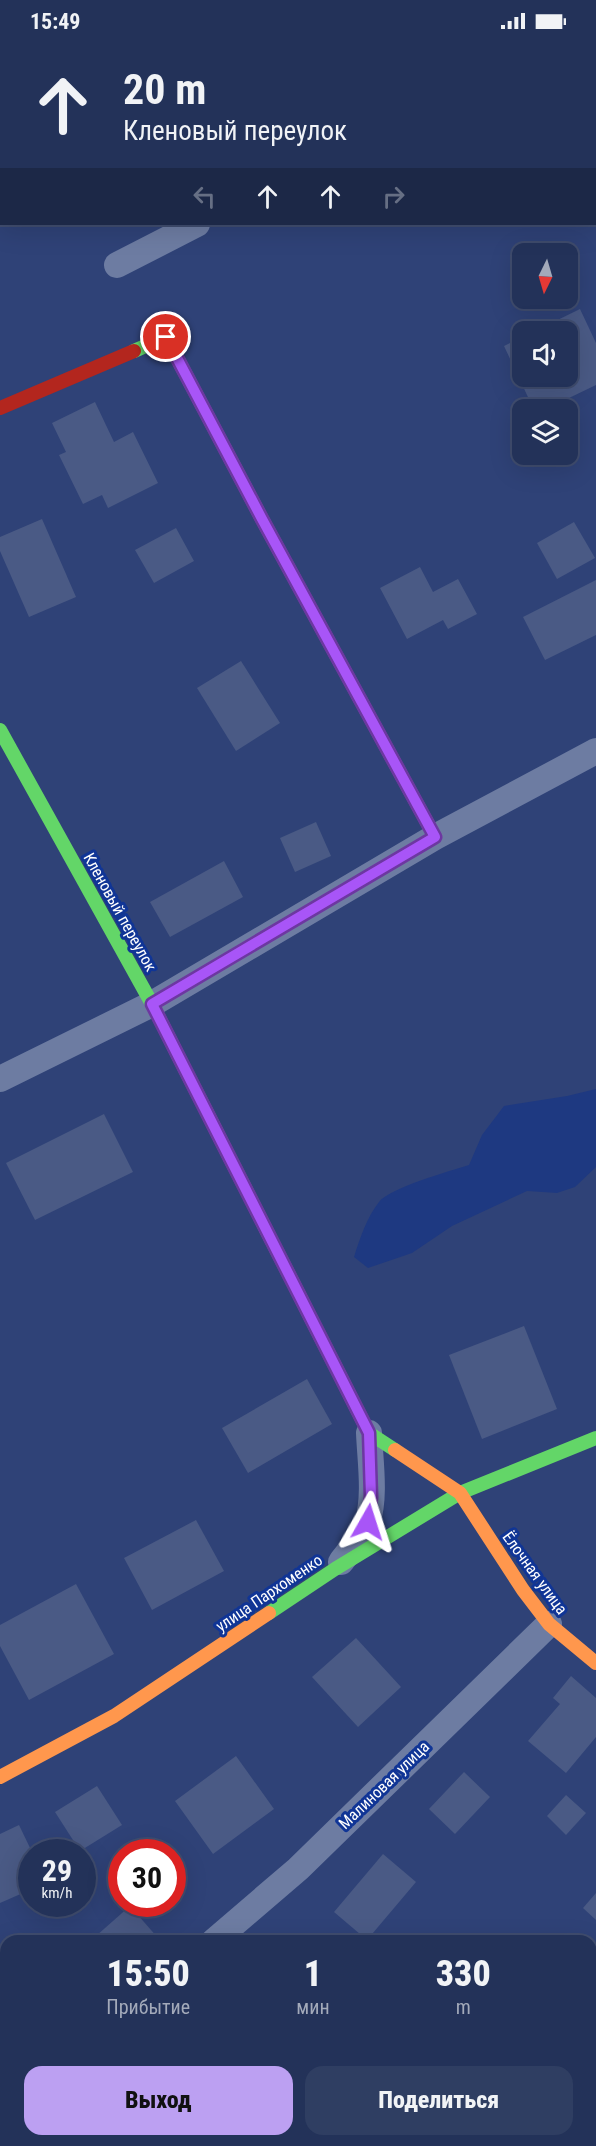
<!DOCTYPE html>
<html lang="ru">
<head>
<meta charset="utf-8">
<style>
  body { margin:0; font-family:"Roboto Condensed",sans-serif; background:#2f3e62; color:#f1f3f6; height:100vh; display:flex; flex-direction:column; font-size:22px; white-space:nowrap }
  * { box-sizing:border-box; margin:0 }
  p { font-size:20px; color:#a3aaba }
  .icon { flex:none; width:33px; height:33px; fill:none; stroke:currentColor; stroke-width:2; stroke-linecap:round; stroke-linejoin:round }
  .map { position:relative; flex:1; overflow:hidden }
  .panel { position:absolute; left:0px; top:1893px; width:597px; height:212px; display:flex; flex-direction:column; background:#233259; border-radius:18px 18px 0 0; box-shadow:0 6px 24px #0002,0 0 0 2px #404d6f }
  .panel>* { flex:none }
  .banner { position:absolute; left:0px; top:0px; width:597px; height:183px; box-shadow:0 6px 24px #0002,0 0 0 2px #404d6f; background:#233259; color:#f1f3f6; overflow:hidden }
  .needle { width:39px; rotate:185deg }
  .fabs { position:absolute; left:512px; top:201px; display:grid; gap:12px }
  .fabs a { display:grid; place-items:center; width:66px; height:66px; border-radius:12px; background:#233259; box-shadow:0 6px 24px #0002,0 0 0 2px #404d6f; font-size:30px }
  .speed { position:absolute; left:18px; top:1797px; display:flex; gap:12px; font-size:30px; font-weight:700; text-align:center }
  .speed>* { display:grid; place-content:center; width:78px; height:78px; border-radius:50%; background:#233259; box-shadow:0 6px 24px #0002,0 0 0 2px #404d6f; line-height:1 }
  .speed small { font-size:15px; font-weight:400 }
  .speed .limit { border:9px solid #d22; background:#fff; color:#111 }
  .pin { position:absolute; display:grid; place-items:center; width:51px; height:51px; color:#fff; margin:-26px; border:3px solid #fff; border-radius:50%; box-shadow:0 2px 6px #0007 }
  .me { position:absolute; width:66px; margin:-33px; rotate:6deg; stroke-linejoin:round; filter:drop-shadow(0 0 4px #0008) }
  .turn { display:flex; align-items:center; gap:21px; height:126px; padding:0 24px; font-size:27px }
  .turn .icon { width:78px; height:78px; stroke-width:2.5 }
  .turn b { display:block; font-size:42px; line-height:51px }
  .lanes { display:flex; align-items:center; height:57px; padding:0 24px; background:#0003; justify-content:center; gap:30px; direction:ltr }
  .lanes .off { opacity:.35 }
  .eta { display:flex; justify-content:space-evenly; align-items:center; height:102px; text-align:center }
  .eta b { font-size:36px; font-weight:800; line-height:42px }
  .cta { display:flex; gap:12px; margin-top:auto; padding:12px 24px }
  .cta a { flex:1; height:69px; border-radius:18px; background:#bca0f2; color:#111; font-size:24px; font-weight:800; line-height:69px; text-align:center }
  .cta a+a { background:#2f3e62; color:#f1f3f6 }
  .status { display:flex; justify-content:space-between; align-items:center; height:42px; padding:0 30px; background:#233259; direction:ltr }
  .status svg { height:16px; fill:currentColor }
  .map>svg:first-child { display:block }
</style>
</head>
<body>
<div class="status"><b>15:49</b><svg viewBox="0 0 49 12"><path d="M0 12V9h3v3zM5 12V6h3v6zM10 12V3h3v9zM15 12V0h3v12zM26 1h20v11H26zM47 4h2v5h-2z"/></svg></div>
<div class="map">
<svg width="596" height="2104" viewBox="0 0 596 2104">
  <rect width="100%" height="100%" fill="#2f4277"/>
  <!-- green -->
  <polygon fill="#244bad" points="118,2098 222,2098 230,2104 116,2104"/>
  <!-- water -->
  <path fill="#1e3981" d="M596,1047V1125L575,1145L557,1151L527,1149L452,1184L412,1211L368,1226L354,1215C360,1196 367,1175 379,1160C389,1146 450,1129 469,1123L482,1093L504,1064L567,1054Z"/>
  <!-- building -->
  <g fill="#4a5a85">
    <polygon points="580,267 596,301 596,343 544,368 534,368 504,304 522,295 522,334 567,334 567,290 533,290"/>
    <polygon points="95,360 114,400 133,390 158,441 108,466 102,453 83,462 59,413 66,410 52,381"/>
    <polygon points="42,477 76,555 29,575 0,509 0,495"/>
    <polygon points="574,480 595,516 557,537 537,501"/>
    <polygon points="176,486 194,519 154,541 135,508"/>
    <polygon points="420,525 433,550 458,537 477,572 448,587 443,578 407,597 380,546"/>
    <polygon points="596,538 596,593 545,618 523,575"/>
    <polygon points="241,619 280,681 236,709 197,646"/>
    <polygon points="316,780 331,814 295,830 280,796"/>
    <polygon points="224,819 243,855 170,895 150,860"/>
    <polygon points="104,1072 133,1130 35,1178 6,1121"/>
    <polygon points="524,1284 557,1367 482,1397 449,1313"/>
    <polygon points="307,1337 332,1382 248,1431 222,1386"/>
    <polygon points="196,1478 224,1529 152,1568 124,1516"/>
    <polygon points="76,1542 114,1612 29,1658 0,1604 0,1583"/>
    <polygon points="356,1596 401,1645 358,1685 312,1635"/>
    <polygon points="571,1634 596,1656 596,1695 566,1731 528,1699 560,1662 553,1656"/>
    <polygon points="236,1714 274,1767 213,1812 175,1759"/>
    <polygon points="464,1730 490,1755 455,1792 429,1767"/>
    <polygon points="97,1744 122,1783 80,1809 55,1770"/>
    <polygon points="566,1753 586,1771 566,1793 547,1774"/>
    <polygon points="19,1783 32,1810 32,1847 0,1861 0,1792"/>
    <polygon points="383,1812 416,1840 367,1898 334,1870"/>
    <polygon points="596,1851 596,1878 583,1866"/>
    <polygon points="130,1864 158,1896 154,1899 100,1899 96,1894"/>
    <polygon points="6,1953 6,2011 0,2004 0,1959"/>
    <polygon points="596,1991 596,2041 591,2037 591,1997"/>
    <polygon points="457,2098 520,2098 516,2104 453,2104"/>
  </g>
  <g fill="none" stroke-linecap="round" stroke-linejoin="round">
    <!-- lane -->
    <polyline stroke="#6d7ca2" stroke-width="14" points="72,2098 74,2104"/>
    <!-- street -->
    <g stroke="#6d7ca2" stroke-width="26">
      <polyline points="547,2 550,0"/>
      <polyline points="117,223 197,182"/>
      <polyline points="0,1037 152,962 435,795 596,709"/>
      <path d="M341,1520C350,1508 362,1495 367,1481C376,1456 370,1417 369,1391"/>
      <polyline points="214,1899 298,1827 549,1582"/>
      <polyline points="0,2086 6,2083"/>
    </g>
    <!-- fast -->
    <g stroke="#63d668" stroke-width="14">
      <polyline points="134,309 166,295 262,477 435,795"/>
      <polyline points="0,688 152,962 369,1391 395,1408"/>
      <polyline points="269,1571 335,1527 460,1451 596,1396"/>
    </g>
    <!-- slow -->
    <g stroke="#ff974d" stroke-width="14">
      <polyline points="395,1408 460,1451 523,1548 549,1582 596,1621"/>
      <polyline points="0,1735 114,1674 269,1571"/>
    </g>
    <!-- jam -->
    <polyline stroke="#b3261e" stroke-width="14" points="0,366 134,309"/>
  </g>
  <g fill="none" stroke-linecap="round" stroke-linejoin="round">
    <!-- route casing -->
    <g stroke="#6d37a1" stroke-width="15">
      <polyline id="route" points="166,295 262,477 435,795 152,962 369,1391 371,1455 368,1480"/>
    </g>
    <!-- route -->
    <use href="#route" stroke="#a855f7" stroke-width="10"/>
  </g>
  <g text-anchor="middle" dominant-baseline="central" stroke-width="6" stroke-linejoin="round" paint-order="stroke">
    <!-- street labels -->
    <g font-size="16" fill="#fff" stroke="#103596">
      <text transform="translate(120 870) rotate(61)">Кленовый переулок</text>
      <text transform="translate(535 1531) rotate(54)">Ёлочная улица</text>
      <text transform="translate(269 1551) rotate(-34)">улица Пархоменко</text>
      <text transform="translate(384 1743) rotate(-44)">Малиновая улица</text>
    </g>
  </g>
</svg>
<div class="fabs">
<a><svg class="needle" viewBox="-14 -14 28 28"><path d="M0-13l5 13h-10z" fill="#e53935"/><path d="M0 13l5-13h-10z" fill="#a3aaba"/></svg></a>
<a><svg class="icon" aria-label="sound" viewBox="0 0 24 24"><path d="M4 9h4l5-4v14l-5-4H4zM17 9q2 3 0 6"/></svg></a>
<a><svg class="icon" aria-label="layers" viewBox="0 0 24 24"><path d="M12 4l9 5-9 5-9-5zM3 14l9 5 9-5"/></svg></a>
</div>
<div class="speed"><div>29<small>km/h</small></div><div class="limit">30</div></div>
<div class="pin" style="left:166px;top:295px;background:#d93025"><svg class="icon" aria-label="arrive" viewBox="0 0 24 24"><path d="M6 21V4h12l-3 4 3 4H6"/></svg></div>
<svg class="me" style="left:368px;top:1480px" viewBox="-20 -20 40 40"><path d="M0-17L14 15 0 8-14 15z" fill="#a855f7" stroke="#fff" stroke-width="4"/></svg>
<div class="banner">
<div class="turn"><svg class="icon" aria-label="ahead" viewBox="0 0 24 24"><path d="M12 20V5M6 11l6-6 6 6"/></svg><div><b>20 m</b>Кленовый переулок</div></div>
<div class="lanes"><svg class="icon off" aria-label="left" viewBox="0 0 24 24"><path d="M17 20v-9H6M10 6l-5 5 5 5"/></svg><svg class="icon" aria-label="ahead" viewBox="0 0 24 24"><path d="M12 20V5M6 11l6-6 6 6"/></svg><svg class="icon" aria-label="ahead" viewBox="0 0 24 24"><path d="M12 20V5M6 11l6-6 6 6"/></svg><svg class="icon off" aria-label="right" viewBox="0 0 24 24"><path d="M7 20v-9h11M14 6l5 5-5 5"/></svg></div>
</div>
<section class="panel">
<div class="eta">
<div><b>15:50</b><p>Прибытие</p></div>
<div><b>1</b><p>мин</p></div>
<div><b>330</b><p>m</p></div>
</div>
<div class="cta"><a>Выход</a><a>Поделиться</a></div>
</section>
</div>
</body>
</html>
